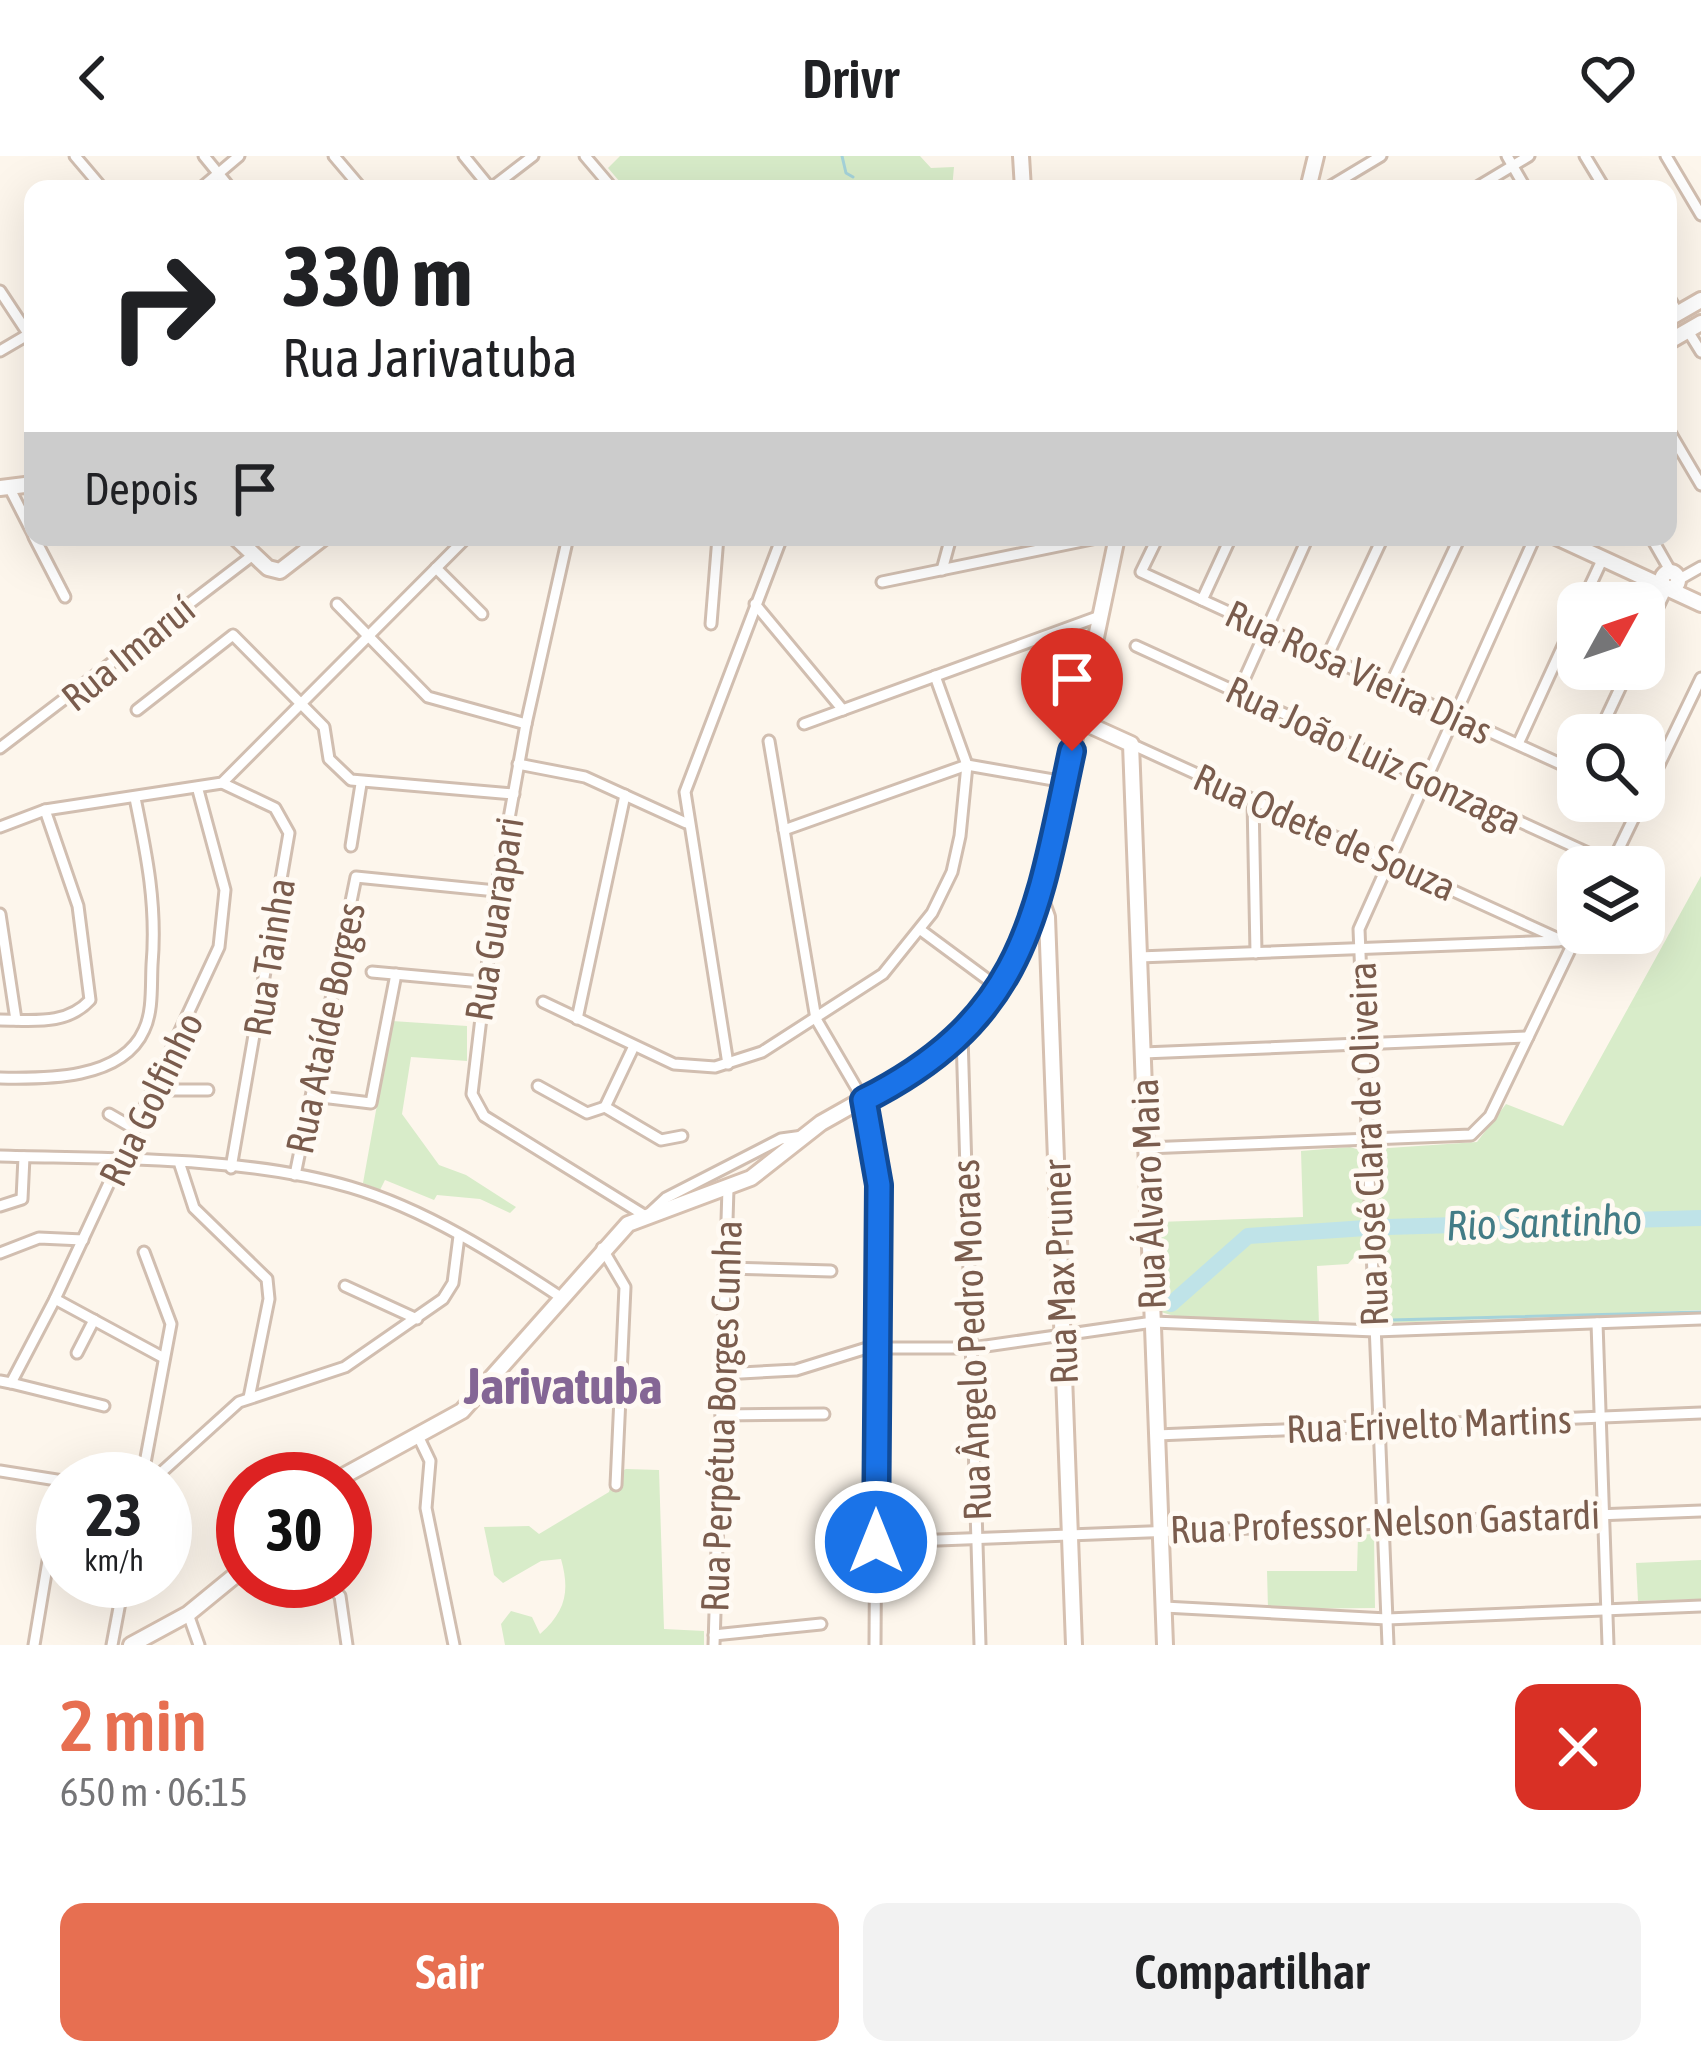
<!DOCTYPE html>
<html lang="pt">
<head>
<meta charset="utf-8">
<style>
  body { margin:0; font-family:"Asap Condensed",sans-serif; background:#f2f2f2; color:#202124; height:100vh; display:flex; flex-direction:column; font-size:45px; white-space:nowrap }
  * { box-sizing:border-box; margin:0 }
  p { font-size:39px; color:#757577 }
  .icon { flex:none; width:66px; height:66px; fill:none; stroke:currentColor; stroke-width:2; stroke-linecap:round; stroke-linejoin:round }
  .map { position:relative; height:1489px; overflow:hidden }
  .sheet { display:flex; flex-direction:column; background:#fff; flex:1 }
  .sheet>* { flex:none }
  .top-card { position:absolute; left:24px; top:24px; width:1653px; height:366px; border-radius:24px; box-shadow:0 12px 48px #0002; background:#fff; color:#202124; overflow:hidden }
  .needle { width:78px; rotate:50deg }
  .buttons { position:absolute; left:1557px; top:426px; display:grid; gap:24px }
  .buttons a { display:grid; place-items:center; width:108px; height:108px; border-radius:24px; background:#fff; box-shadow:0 12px 48px #0002; font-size:60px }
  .speed { position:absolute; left:36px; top:1296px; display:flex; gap:24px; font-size:60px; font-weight:700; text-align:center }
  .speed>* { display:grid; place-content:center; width:156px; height:156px; border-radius:50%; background:#fff; box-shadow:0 12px 48px #0002; line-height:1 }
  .speed small { font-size:30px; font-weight:400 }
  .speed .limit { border:18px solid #d22; background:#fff; color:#111 }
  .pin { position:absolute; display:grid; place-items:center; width:102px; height:102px; color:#fff; margin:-123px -51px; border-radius:50% 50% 50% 0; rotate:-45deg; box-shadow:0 0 12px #0007 }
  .pin .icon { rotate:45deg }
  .me { position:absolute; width:132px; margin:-66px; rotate:0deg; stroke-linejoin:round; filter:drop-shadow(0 0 9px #0008) }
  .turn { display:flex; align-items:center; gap:42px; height:252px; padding:0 60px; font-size:54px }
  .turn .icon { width:156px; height:156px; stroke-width:2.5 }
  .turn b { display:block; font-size:84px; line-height:102px }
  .then { display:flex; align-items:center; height:114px; padding:0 60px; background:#0003; gap:24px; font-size:45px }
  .round { display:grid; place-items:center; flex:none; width:126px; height:126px; border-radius:24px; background:#f2f2f2 }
  .headline { display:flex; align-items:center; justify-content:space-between; height:204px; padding:0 60px }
  h1 { font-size:72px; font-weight:600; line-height:90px; color:#e76f51 }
  .primary-button { display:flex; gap:24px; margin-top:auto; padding:24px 60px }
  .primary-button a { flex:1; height:138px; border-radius:24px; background:#e76f51; color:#fff; font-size:48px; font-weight:600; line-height:138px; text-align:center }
  .primary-button a+a { background:#f2f2f2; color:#202124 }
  header { display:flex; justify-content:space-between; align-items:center; height:156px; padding:0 60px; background:#fff; font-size:54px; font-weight:600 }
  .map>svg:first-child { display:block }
</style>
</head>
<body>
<header><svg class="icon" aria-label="back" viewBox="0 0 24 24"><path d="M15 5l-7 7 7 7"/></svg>Drivr<svg class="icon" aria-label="heart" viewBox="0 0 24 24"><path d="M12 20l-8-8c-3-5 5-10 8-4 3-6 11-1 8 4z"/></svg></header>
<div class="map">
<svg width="1701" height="1489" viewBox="0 0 1701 1489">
  <rect width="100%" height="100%" fill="#fdf6ec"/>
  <!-- green -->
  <g fill="#d8ecc9">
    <polygon points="620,0 920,0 931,12 954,11 952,33 626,33 608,12"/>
    <polygon points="1701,720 1701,1154 1389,1167 1374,993 1477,986 1506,948 1563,970"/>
    <polygon points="392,865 467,870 467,905 411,901 402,958 439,1009 466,1019 516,1051 510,1057 480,1043 437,1039 434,1044 385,1024 380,1034 363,1027"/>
    <polygon points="1350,991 1363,995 1367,1087 1348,1108 1317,1110 1319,1168 1191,1165 1161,1156 1158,1066 1303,1061 1301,995"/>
    <path d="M626,1313L659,1314L664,1473L704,1475V1489H505L501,1468L511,1455L532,1461L540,1478C566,1455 570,1435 561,1403L541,1405L503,1427L494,1419L484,1371L529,1370L539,1378L609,1336L614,1318Z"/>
    <polygon points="1374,1378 1375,1452 1268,1453 1267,1415 1357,1415 1358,1379"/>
    <polygon points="1701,1404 1701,1443 1638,1445 1636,1407"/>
  </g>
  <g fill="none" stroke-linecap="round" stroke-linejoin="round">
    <!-- stream -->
    <g stroke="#a5d3da" stroke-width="3">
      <polyline points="842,0 846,17 853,21"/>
      <polyline points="1390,1164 1701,1156"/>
    </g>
    <!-- river -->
    <g stroke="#bfe3e8" stroke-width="16">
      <polyline points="1387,1071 1701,1062"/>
      <polyline points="1171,1148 1248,1080 1366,1072"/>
    </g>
    <!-- street casing -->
    <g stroke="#d1beb0" stroke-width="15">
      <g id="street">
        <polyline points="75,0 103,33"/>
        <polyline points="204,0 231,33"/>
        <polyline points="334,0 362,33"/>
        <polyline points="464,0 491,33"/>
        <polyline points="585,0 613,33"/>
        <polyline points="1507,0 1526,33"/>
        <polyline points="1585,0 1605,33"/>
        <polyline points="1666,0 1701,59"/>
        <polyline points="200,33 239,0"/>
        <polyline points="490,33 533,0"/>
        <polyline points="1326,33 1381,0"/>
        <polyline points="1474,33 1529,0"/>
        <polyline points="0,135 33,185"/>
        <polyline points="1668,140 1678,157"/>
        <polyline points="1688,175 1701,196"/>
        <polyline points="0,195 29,178"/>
        <polyline points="1668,273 1701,329"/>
        <polyline points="9,331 33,378"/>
        <polyline points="34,381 65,441"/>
        <polyline points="568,381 526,568 496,735 472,938 484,960 644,1059"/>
        <polyline points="1158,381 1141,416 1578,616"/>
        <polyline points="1651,381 1671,416"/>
        <polyline points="436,412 482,458"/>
        <polyline points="942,414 951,381"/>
        <polyline points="1678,424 1701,411"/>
        <polyline points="882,426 1102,381"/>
        <polyline points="1202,444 1231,381"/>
        <polyline points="1582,447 1603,402"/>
        <polyline points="337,448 428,541 526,568"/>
        <polyline points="755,448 843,554"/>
        <polyline points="711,468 718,381"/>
        <polyline points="1644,480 1667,432"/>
        <polyline points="1136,490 1612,708"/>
        <polyline points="1327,501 1383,381"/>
        <polyline points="1390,530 1460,381"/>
        <polyline points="1238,537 1308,381"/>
        <polyline points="137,554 233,479 324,571 329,603 351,624 514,638"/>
        <polyline points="804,568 1100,460"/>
        <polyline points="1598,579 1629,513"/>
        <polyline points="769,585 816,863 864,945 878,1010 875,1489"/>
        <polyline points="1131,588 1572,789"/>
        <polyline points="1518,588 1578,457"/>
        <polyline points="0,592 253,399"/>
        <polyline points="518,608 585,621 686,667"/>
        <polyline points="222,627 275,652 289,677 231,1012"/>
        <polyline points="1644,640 1701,522"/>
        <polyline points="1253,644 1256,797"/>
        <polyline points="0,671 45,654 222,627 467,381"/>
        <polyline points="784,674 967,609 1065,626"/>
        <polyline points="351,690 361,628"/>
        <polyline points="1610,711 1642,645"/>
        <polyline points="0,758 16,864"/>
        <polyline points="922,775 999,832"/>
        <polyline points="1139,801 1559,785"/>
        <polyline points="372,816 482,826"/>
        <polyline points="543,846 674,908 715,911 762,896 883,818 932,757 952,716 960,680 967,609 935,520"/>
        <polyline points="577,863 625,639"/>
        <path d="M0,864C32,864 66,870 90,844L78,750L45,654"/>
        <polyline points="962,879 980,1489"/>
        <polyline points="1143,897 1528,881"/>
        <polyline points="728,908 685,636 782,381"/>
        <path d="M0,922C45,923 122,924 144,874C153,856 151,829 152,809C157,750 147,700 135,642"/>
        <polyline points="538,930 587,957 605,951"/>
        <polyline points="155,934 208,934"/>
        <polyline points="313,940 371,947 396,818"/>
        <polyline points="605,951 661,984 682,980"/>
        <polyline points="605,951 634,890"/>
        <polyline points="109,958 135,973"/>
        <polyline points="1146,992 1471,979 1490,960 1578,777"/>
        <path d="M0,1000C110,1003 244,1000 350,1031C425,1053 497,1099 562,1142"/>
        <polyline points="180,1009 194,1052 267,1123 269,1143 249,1242"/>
        <polyline points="295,1019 356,721 496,735"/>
        <polyline points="0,1050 22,1043 24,1001"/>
        <polyline points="651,1056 666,1042 781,983 803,980"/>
        <polyline points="602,1092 625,1131 616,1329"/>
        <polyline points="0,1097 39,1082 83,1084"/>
        <polyline points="726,1112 831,1115"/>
        <polyline points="345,1130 417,1163"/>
        <polyline points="55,1143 164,1202"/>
        <polyline points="1597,1167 1608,1489"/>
        <polyline points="77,1197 94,1164"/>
        <polyline points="723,1218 796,1214 867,1192 972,1192 1153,1166 1375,1175 1701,1163"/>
        <polyline points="0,1225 11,1227 55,1143 219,791 225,734 198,634"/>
        <polyline points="11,1227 104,1250"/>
        <polyline points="721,1259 824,1258"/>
        <polyline points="1157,1279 1701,1257"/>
        <polyline points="419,1282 430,1305 426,1352 454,1489"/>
        <polyline points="0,1315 63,1325"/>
        <polyline points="142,1323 171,1168 144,1096"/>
        <polyline points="154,1323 239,1246 345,1211 443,1143 453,1127 459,1080"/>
        <polyline points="832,1388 1701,1355"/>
        <polyline points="325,1425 340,1440 347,1489"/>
        <polyline points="1164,1451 1387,1463 1701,1450"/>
        <polyline points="188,1458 199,1489"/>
        <polyline points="714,1479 821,1468"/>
        <polyline points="34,1489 51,1387"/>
        <polyline points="112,1489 124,1425"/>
        <polyline points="714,1489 728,1032"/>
        <polyline points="1388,1489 1359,773 1535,381"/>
      </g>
    </g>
    <!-- secondary casing -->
    <g stroke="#d6c0b0" stroke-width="20">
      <g id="secondary">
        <polyline points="1021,0 1023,33"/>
        <polyline points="1308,33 1316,0"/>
        <polyline points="1668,163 1701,144"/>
        <polyline points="1668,186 1701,167"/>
        <polyline points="0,332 33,328"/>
        <polyline points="235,381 268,412 280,415 324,381"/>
        <polyline points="1556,381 1701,448"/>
        <circle cx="1670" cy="424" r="8"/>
        <polyline points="1078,564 1131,588 1165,1489"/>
        <polyline points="1041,744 1047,761 1074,1489"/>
        <polyline points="338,1323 462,1255 628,1068 751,1022 821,967 922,910 973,867 1016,803 1041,744 1117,381"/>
        <polyline points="131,1489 188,1458 243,1413"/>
      </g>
    </g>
    <!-- street -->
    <use href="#street" stroke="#fff" stroke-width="9"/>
    <!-- secondary -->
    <use href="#secondary" stroke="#fff" stroke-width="14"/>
  </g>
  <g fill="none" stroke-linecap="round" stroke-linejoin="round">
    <!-- route casing -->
    <g stroke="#114b97" stroke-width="30">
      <path id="route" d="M876,1386L879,1029L864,944C1027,862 1037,758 1072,595"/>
    </g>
    <!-- route -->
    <use href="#route" stroke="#1a73e8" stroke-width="21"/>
  </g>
  <g text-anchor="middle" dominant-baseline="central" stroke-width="10" stroke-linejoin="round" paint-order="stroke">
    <!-- street labels -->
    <g font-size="39" fill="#7a5c4d" stroke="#fffaf3">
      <text transform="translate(128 497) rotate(-39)">Rua Imaruí</text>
      <text transform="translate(1359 516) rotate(25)">Rua Rosa Vieira Dias</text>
      <text transform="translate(1374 599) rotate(25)">Rua João Luiz Gonzaga</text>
      <text transform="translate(1325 676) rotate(24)">Rua Odete de Souza</text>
      <text transform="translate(494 763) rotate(-81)">Rua Guarapari</text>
      <text transform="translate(269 801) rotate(-81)">Rua Tainha</text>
      <text transform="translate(325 872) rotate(-78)">Rua Ataíde Borges</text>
      <text transform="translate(151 943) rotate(-64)">Rua Golfinho</text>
      <text transform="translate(1368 988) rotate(-92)">Rua José Clara de Oliveira</text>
      <text transform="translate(1148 1038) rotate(-92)">Rua Álvaro Maia</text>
      <text transform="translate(1060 1116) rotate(-92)">Rua Max Pruner</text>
      <text transform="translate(971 1184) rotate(-92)">Rua Ângelo Pedro Moraes</text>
      <text transform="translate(721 1260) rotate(-88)">Rua Perpétua Borges Cunha</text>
      <text transform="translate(1429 1268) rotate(-2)">Rua Erivelto Martins</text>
      <text transform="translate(1385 1366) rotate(-2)">Rua Professor Nelson Gastardi</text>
    </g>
    <!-- water labels -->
    <g font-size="42" font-style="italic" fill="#437c86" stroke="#fffaf3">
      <text transform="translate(1544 1066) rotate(-2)">Rio Santinho</text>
    </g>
    <!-- district labels -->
    <g font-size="51" font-weight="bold" fill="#846695" stroke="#fffaf3">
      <text x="563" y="1229">Jarivatuba</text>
    </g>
  </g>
</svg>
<div class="buttons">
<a><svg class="needle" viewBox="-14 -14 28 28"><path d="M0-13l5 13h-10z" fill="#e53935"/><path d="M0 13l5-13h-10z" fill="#757577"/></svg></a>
<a><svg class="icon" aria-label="search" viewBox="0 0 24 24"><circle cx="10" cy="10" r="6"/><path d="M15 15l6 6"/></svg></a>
<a><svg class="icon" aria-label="layers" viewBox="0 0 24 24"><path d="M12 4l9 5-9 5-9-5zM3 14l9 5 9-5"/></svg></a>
</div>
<div class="speed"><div>23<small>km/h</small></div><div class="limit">30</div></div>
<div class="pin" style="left:1072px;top:595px;background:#d93025"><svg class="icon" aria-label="arrive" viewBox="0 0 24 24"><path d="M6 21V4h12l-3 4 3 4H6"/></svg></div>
<svg class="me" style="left:876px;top:1386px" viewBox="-20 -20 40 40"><circle r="17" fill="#1a73e8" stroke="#fff" stroke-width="3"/><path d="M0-11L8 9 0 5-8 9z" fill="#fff"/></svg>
<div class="top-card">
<div class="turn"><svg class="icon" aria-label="right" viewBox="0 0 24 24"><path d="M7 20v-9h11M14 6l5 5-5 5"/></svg><div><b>330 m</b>Rua Jarivatuba</div></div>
<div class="then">Depois<svg class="icon" aria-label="arrive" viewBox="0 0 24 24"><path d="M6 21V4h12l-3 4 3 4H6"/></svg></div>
</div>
</div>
<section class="sheet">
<div class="headline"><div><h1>2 min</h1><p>650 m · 06:15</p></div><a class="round" style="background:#d93025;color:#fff"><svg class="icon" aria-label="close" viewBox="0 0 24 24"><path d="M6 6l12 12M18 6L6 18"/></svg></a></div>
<div class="primary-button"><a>Sair</a><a>Compartilhar</a></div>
</section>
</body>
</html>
